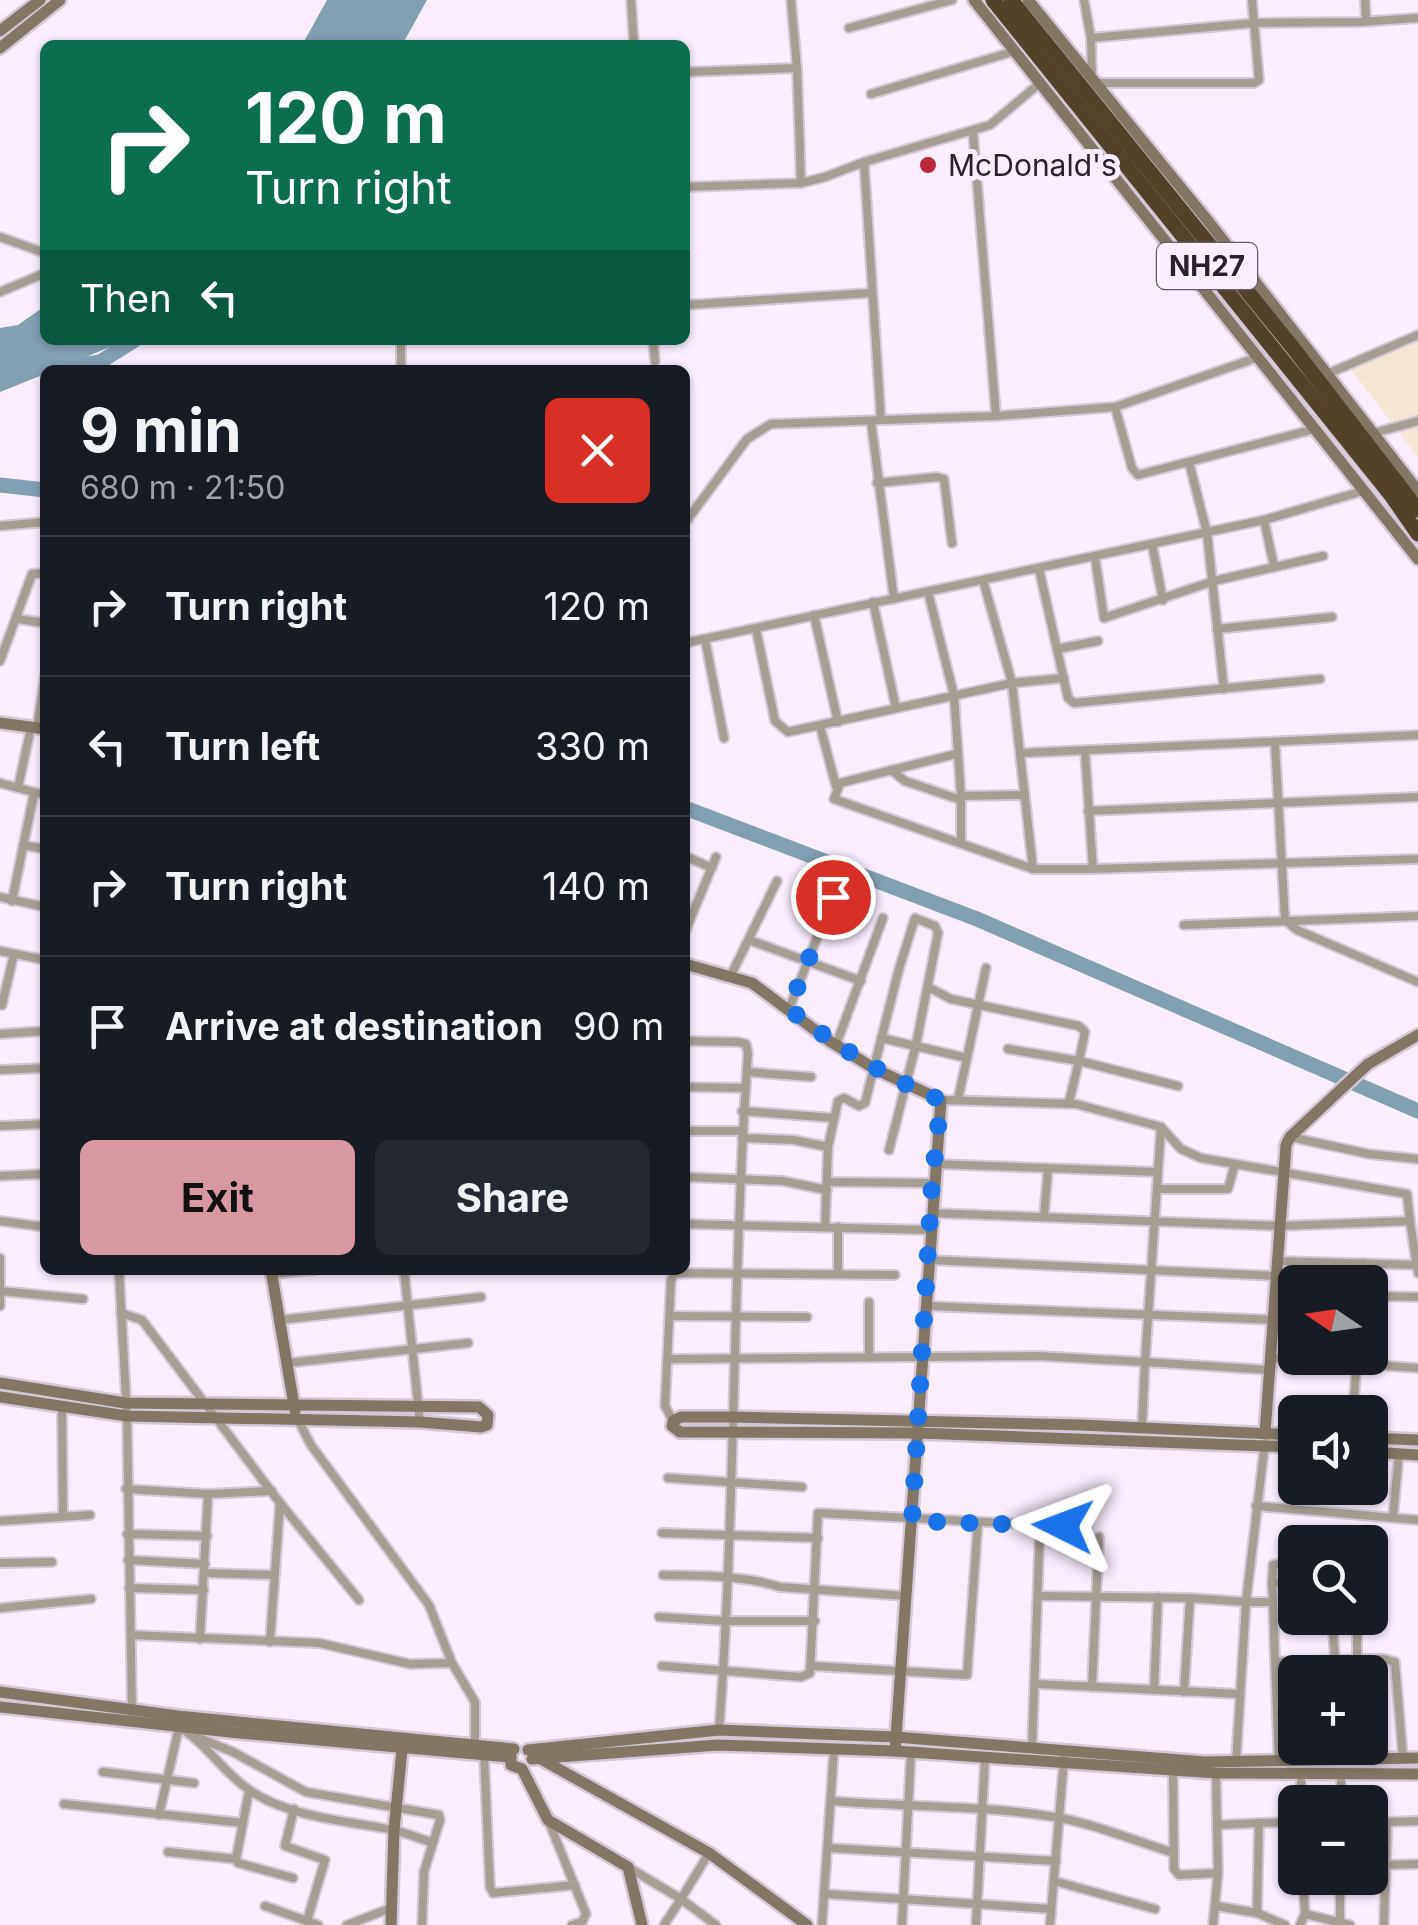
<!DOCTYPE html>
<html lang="en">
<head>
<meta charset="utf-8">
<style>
  body { margin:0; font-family:Inter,sans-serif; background:#242831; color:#f1f3f6; height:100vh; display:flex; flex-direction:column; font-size:38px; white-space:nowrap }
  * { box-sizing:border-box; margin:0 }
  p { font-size:32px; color:#9ea1a6 }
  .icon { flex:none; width:55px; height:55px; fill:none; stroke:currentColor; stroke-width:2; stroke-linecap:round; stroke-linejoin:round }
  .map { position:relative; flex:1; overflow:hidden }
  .drawer { position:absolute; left:40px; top:365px; width:650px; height:910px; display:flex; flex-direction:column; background:#171b24; border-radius:15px; box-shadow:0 2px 8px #0004 }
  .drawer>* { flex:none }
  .top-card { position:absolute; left:40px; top:40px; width:650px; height:305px; border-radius:15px; box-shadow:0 2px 8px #0004; background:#0b6e4f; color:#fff; overflow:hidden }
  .needle { width:65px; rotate:283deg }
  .controls { position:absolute; left:1278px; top:1265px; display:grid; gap:20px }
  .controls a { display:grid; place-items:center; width:110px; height:110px; border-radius:15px; background:#171b24; box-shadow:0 2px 8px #0004; font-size:50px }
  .pin { position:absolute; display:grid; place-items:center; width:85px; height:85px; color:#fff; margin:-42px; border:5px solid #fff; border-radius:50%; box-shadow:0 2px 10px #0007 }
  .me { position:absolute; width:110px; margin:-55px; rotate:273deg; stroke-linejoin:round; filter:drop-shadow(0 0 8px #0008) }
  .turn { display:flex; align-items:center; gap:35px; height:210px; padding:0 40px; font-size:45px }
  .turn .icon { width:130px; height:130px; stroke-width:2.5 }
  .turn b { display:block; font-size:70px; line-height:85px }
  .then { display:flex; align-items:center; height:95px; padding:0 40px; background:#0003; gap:20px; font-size:38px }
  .round { display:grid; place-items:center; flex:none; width:105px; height:105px; border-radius:15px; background:#242831 }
  .head { display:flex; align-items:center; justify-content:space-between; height:170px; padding:0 40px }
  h1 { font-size:60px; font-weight:700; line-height:75px }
  .primary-button { display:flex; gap:20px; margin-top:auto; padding:20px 40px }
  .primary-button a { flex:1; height:115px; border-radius:15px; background:#d898a2; color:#111; font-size:40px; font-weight:700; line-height:115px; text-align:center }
  .primary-button a+a { background:#242831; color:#f1f3f6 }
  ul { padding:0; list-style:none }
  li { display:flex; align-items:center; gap:30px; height:140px; padding:0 40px; border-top:2px solid #363941 }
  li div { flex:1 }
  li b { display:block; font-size:38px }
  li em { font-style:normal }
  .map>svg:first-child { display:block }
</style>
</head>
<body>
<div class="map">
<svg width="1418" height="1925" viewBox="0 0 1418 1925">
  <rect width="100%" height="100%" fill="#f9edfe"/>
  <!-- industrial -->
  <polygon fill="#f5e5d3" points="1418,337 1418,457 1349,367"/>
  <!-- water -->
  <g fill="#839fb2">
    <polygon points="327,0 427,0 402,45 302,45"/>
    <polygon points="45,306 45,340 127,340 54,370 45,370 45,374 0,392 0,328 18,325"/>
  </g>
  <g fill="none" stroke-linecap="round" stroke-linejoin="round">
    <!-- river -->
    <g stroke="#839fb2" stroke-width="15">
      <polyline points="50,370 100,362 135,340"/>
      <polyline points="0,485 45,490"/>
      <polyline points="685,808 977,919 1418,1111"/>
    </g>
    <!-- street casing -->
    <g stroke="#d4c8d8" stroke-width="12">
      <g id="street">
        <polyline points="631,0 634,45"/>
        <polyline points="791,0 797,68"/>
        <polyline points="1084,0 1091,38 1092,78"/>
        <polyline points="1365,0 1366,19"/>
        <polyline points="849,28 952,0"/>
        <polyline points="1091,38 1254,23 1360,22 1417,18"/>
        <polyline points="685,72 797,68 801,183"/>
        <polyline points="1096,83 1254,83 1259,80 1252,0"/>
        <polyline points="871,94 1015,51"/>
        <polyline points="973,132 996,416"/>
        <polyline points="864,162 881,420"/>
        <polyline points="685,187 801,183 825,177 864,162 990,125 1040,83"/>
        <polyline points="0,237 45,253"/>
        <polyline points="0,292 45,273"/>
        <polyline points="685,305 870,293"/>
        <polyline points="401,340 401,370"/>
        <polyline points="653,340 655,361"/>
        <polyline points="1327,374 1418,335"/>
        <polyline points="1115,407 1132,468 1138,475 1315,429"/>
        <polyline points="871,421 894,599"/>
        <polyline points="1373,433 1418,421"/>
        <polyline points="1189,462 1207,533 1224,689"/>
        <polyline points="877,483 937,477 944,479 952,543"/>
        <polyline points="1264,520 1274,566"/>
        <polyline points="685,523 747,439 771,424 996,416 1115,407 1259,357"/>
        <polyline points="0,526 45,522"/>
        <polyline points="1152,544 1163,600"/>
        <polyline points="1095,557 1104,618 1214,581 1323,556"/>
        <polyline points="1039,569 1068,698 1074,703 1320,679"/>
        <polyline points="983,580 1012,683 1033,869 1093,869"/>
        <polyline points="928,592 954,695 961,796 1025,795"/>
        <polyline points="873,602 896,708"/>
        <polyline points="814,615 838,722"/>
        <polyline points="18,619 45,623"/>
        <polyline points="756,629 775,721 788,732 1012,683 1064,678"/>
        <polyline points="1217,629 1332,617"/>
        <polyline points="705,639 724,738"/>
        <polyline points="685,643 1264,520 1363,491"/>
        <polyline points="1057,649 1098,641"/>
        <polyline points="0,661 32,574 45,573"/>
        <polyline points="820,726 836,786"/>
        <polyline points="37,728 45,676"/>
        <polyline points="1275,744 1285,920 1297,930 1418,982"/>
        <polyline points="1085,752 1093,869 1418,859"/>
        <polyline points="1022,753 1418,735"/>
        <polyline points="956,754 840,783 834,799 1033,869"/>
        <polyline points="891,770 905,781 961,800"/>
        <polyline points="0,783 45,795"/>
        <polyline points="18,788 31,727"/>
        <polyline points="961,796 961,841"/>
        <polyline points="1088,811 1418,797"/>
        <polyline points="23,845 45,849"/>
        <polyline points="685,856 712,868"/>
        <polyline points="0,897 45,907"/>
        <polyline points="12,901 34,793"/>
        <polyline points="1184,925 1418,916"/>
        <polyline points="685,932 716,857"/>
        <polyline points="749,940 861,981"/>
        <polyline points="0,951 45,960"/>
        <polyline points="731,975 777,881"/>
        <polyline points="928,987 951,999 1079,1026 1085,1032 1079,1061 1008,1049"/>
        <polyline points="2,1005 14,954"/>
        <polyline points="789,1009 833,897"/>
        <polyline points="0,1034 45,1031"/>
        <polyline points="881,1038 967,1058 958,1099"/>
        <path d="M685,1041L738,1042L746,1044L748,1053C732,1278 736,1505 719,1731"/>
        <polyline points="836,1045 883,918"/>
        <polyline points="967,1058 986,968"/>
        <polyline points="0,1070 45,1068"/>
        <polyline points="747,1072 811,1077"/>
        <polyline points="685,1087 743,1088"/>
        <polyline points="941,1100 1076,1104 1161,1127 1181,1149 1201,1158 1407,1194 1410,1221"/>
        <polyline points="1069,1102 1079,1061 1178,1086"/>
        <polyline points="742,1111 834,1118"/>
        <polyline points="0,1126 45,1124"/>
        <polyline points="685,1131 742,1131"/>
        <polyline points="1290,1137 1369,1154 1418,1159"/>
        <polyline points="742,1138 794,1140 828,1147"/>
        <polyline points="934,1164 1158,1172"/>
        <polyline points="0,1176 45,1174"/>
        <polyline points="685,1177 783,1181 827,1190"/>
        <polyline points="827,1182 933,1183"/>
        <polyline points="1157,1189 1228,1189 1235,1164"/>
        <polyline points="932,1213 1280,1226 1410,1221 1418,1273"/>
        <polyline points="1044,1216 1048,1170"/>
        <polyline points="0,1221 45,1227"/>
        <polyline points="685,1224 930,1230"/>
        <polyline points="825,1227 828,1147 838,1101 844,1098 859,1106 865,1103 899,969 915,918 935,926 938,933 916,1045 889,1150"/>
        <polyline points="0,1258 0,1306"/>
        <polyline points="929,1260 1278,1276"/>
        <polyline points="1277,1261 1418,1265"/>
        <polyline points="119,1270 127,1416 132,1712"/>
        <polyline points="404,1270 420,1422"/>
        <polyline points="272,1274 314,1270"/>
        <polyline points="838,1274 838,1227"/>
        <polyline points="1362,1282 1363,1263"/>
        <polyline points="0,1291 83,1299"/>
        <polyline points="1278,1291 1295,1292"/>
        <polyline points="1370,1296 1418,1297"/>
        <polyline points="869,1302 869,1357"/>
        <polyline points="927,1306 1276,1320"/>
        <polyline points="121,1313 142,1320 280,1503 359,1600"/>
        <polyline points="671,1316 807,1317"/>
        <polyline points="280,1320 481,1297"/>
        <polyline points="1271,1358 1418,1368"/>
        <polyline points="669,1359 1038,1356 1145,1362 1161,1127"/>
        <polyline points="288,1363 468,1343"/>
        <polyline points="62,1409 63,1516"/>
        <polyline points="1353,1412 1357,1358"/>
        <polyline points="298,1420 311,1445 429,1605 452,1663 475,1702 475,1744"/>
        <polyline points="673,1421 665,1406 671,1280 675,1273 895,1275"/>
        <polyline points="1142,1428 1145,1362 1270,1370"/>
        <polyline points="1265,1443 1246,1602 1273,1602 1275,1662 1384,1659 1395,1662 1403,1758"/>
        <polyline points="668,1478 802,1487"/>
        <polyline points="126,1489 208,1494 272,1491"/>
        <polyline points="1256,1506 1418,1520"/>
        <polyline points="1393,1517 1399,1454"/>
        <polyline points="0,1521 90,1515"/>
        <polyline points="1040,1525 1063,1525"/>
        <polyline points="662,1533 818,1538"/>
        <polyline points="127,1534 207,1536"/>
        <polyline points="128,1560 205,1564"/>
        <polyline points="0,1563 52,1562"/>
        <polyline points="205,1573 272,1575"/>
        <path d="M663,1575C703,1576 742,1575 780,1587L906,1596"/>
        <polyline points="1272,1583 1273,1565 1295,1561"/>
        <polyline points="129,1588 204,1590"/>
        <polyline points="1039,1596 1190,1598 1246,1602 1236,1762"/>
        <polyline points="1273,1602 1272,1583 1295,1582"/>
        <polyline points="0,1608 91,1599"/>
        <polyline points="659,1617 724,1621 815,1621"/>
        <polyline points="1332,1618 1336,1672"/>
        <polyline points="131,1635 319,1643 410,1664 452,1663"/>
        <polyline points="200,1639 208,1494"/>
        <polyline points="270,1642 280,1503"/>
        <polyline points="1357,1661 1357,1618"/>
        <polyline points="1275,1662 1279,1762"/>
        <polyline points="662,1666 801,1677 810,1673 818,1513 1040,1525 1032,1749"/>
        <polyline points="813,1666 967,1675 978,1522"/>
        <polyline points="1037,1684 1240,1694"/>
        <polyline points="1092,1687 1099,1537"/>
        <polyline points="1154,1690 1158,1597"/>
        <polyline points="1184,1692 1190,1598"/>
        <polyline points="197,1737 233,1752 306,1792 439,1815 440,1820 424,1872 422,1925"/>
        <polyline points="484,1754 490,1887 493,1893 575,1885"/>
        <polyline points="1173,1769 1174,1869 1179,1875 1218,1873"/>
        <polyline points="103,1772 194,1783"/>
        <polyline points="249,1791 236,1859 238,1863 293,1878"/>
        <path d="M831,1801C905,1807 981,1805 1055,1817C1095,1824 1135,1841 1174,1853"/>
        <polyline points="1301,1802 1301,1776"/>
        <polyline points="1341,1802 1341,1776"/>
        <polyline points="64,1804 243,1823"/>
        <polyline points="294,1809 285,1846 325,1860 307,1921"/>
        <path d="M159,1815L179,1727C206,1743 222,1771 248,1789C284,1816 345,1821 389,1829C404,1832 419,1838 433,1843"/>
        <polyline points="1370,1821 1387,1822"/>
        <polyline points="549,1822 586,1914 582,1922 572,1925"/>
        <polyline points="1259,1823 1295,1822"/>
        <polyline points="829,1848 1056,1861"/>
        <polyline points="168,1852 236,1859"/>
        <polyline points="1385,1865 1418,1864"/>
        <polyline points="628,1867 681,1899 709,1853"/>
        <polyline points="1054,1881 1155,1909"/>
        <polyline points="826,1894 1051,1909"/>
        <polyline points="265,1906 318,1925"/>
        <polyline points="1216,1906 1257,1913 1259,1823 1217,1825"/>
        <polyline points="1257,1913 1285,1925"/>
        <polyline points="1305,1914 1350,1925"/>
        <polyline points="1340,1922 1340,1878"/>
        <polyline points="347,1925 391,1908"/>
        <polyline points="664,1925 681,1899 716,1925"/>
        <polyline points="822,1925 834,1749"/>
        <polyline points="902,1925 911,1753"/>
        <polyline points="976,1925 985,1759"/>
        <polyline points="1050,1925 1064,1759"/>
        <polyline points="1213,1925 1218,1873 1216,1773"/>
        <polyline points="1300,1925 1305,1914 1303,1878"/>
        <polyline points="1384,1925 1387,1822 1418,1821"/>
      </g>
    </g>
    <!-- secondary casing -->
    <g stroke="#d4c8d8" stroke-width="16">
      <g id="secondary">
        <polyline points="974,0 1418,559"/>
        <polyline points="1028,0 1208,221 1418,491"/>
        <polyline points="0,31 40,0"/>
        <polyline points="0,48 60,0"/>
        <polyline points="0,723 45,729"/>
        <polyline points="685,964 752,983 831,1042 875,1069 941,1100 895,1751"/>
        <polyline points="271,1270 295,1411"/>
        <polyline points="0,1383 125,1403 479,1407 488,1415 487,1425 481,1427 420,1422 127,1416 0,1397"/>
        <polyline points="1265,1433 1286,1145 1290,1137 1368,1064 1418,1035"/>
        <polyline points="1295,1435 1081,1425 733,1417 681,1417 673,1421 672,1426 680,1432 918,1433 1295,1447"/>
        <polyline points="1370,1438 1418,1440"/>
        <polyline points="1370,1452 1418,1455"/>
        <polyline points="0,1692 178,1716 514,1749"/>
        <polyline points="0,1707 239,1733 509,1757"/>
        <polyline points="528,1750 719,1730 896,1737 1205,1762 1418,1758"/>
        <polyline points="511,1752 511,1765 522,1769 548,1820 628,1867 642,1925"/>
        <polyline points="539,1758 709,1853 807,1925"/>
        <polyline points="532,1759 718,1745 895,1751 1216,1773 1418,1774"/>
        <polyline points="391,1925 394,1830 403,1740"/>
      </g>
    </g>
    <!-- highway casing -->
    <g stroke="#d4c8d8" stroke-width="20">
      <g id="highway">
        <polyline points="993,0 1391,495 1418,534"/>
        <polyline points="1011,0 1293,348 1418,510"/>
      </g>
    </g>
    <!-- street -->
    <use href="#street" stroke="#a79e93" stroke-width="8"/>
    <!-- secondary -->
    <use href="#secondary" stroke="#837665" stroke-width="11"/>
    <!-- highway -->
    <use href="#highway" stroke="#53422a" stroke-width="15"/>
  </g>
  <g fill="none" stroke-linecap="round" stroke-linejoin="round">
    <!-- route -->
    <path stroke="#1a73e8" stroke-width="18" stroke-dasharray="0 32.4" d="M833,897L789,1009C837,1046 885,1077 941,1100L932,1183L912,1521L1063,1526"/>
  </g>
  <!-- markers -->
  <circle fill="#b9283c" stroke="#f9edfe" stroke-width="4" cx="928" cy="165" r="10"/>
  <g text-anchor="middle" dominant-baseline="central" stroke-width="10" stroke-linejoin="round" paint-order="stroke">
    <!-- shield labels -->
    <rect fill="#f9edfe" stroke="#675e6b" stroke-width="2.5" x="1157" y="243" width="100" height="46" rx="8"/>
    <g font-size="28" font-weight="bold" fill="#29212c">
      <text x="1207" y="266">NH27</text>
    </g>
    <!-- poi labels -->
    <g font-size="30" fill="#29212c" stroke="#f9edfe" text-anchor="start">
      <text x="948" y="165">McDonald's</text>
    </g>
  </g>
</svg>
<div class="controls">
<a><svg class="needle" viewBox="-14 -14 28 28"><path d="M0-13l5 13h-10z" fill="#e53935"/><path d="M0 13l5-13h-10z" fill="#9ea1a6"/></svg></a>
<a><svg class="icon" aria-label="sound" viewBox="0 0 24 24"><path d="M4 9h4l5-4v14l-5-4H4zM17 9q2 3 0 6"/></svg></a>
<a><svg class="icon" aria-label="search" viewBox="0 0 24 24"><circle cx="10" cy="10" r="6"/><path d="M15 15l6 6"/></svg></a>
<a>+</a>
<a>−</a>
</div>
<div class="pin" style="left:833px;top:897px;background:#d93025"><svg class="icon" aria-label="arrive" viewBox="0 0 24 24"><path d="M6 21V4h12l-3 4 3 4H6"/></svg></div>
<svg class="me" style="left:1063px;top:1526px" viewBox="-20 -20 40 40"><path d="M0-17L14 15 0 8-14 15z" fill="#1a73e8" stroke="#fff" stroke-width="4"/></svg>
<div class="top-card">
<div class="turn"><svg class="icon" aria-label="right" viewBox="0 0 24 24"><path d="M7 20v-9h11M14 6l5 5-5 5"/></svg><div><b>120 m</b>Turn right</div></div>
<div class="then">Then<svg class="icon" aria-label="left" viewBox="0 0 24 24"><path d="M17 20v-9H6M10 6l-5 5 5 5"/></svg></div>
</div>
<section class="drawer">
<div class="head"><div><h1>9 min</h1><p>680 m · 21:50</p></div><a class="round" style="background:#d93025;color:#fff"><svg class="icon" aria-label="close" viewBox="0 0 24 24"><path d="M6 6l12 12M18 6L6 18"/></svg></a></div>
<ul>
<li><svg class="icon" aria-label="right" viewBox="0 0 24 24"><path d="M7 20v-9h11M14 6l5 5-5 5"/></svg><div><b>Turn right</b></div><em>120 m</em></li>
<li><svg class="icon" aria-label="left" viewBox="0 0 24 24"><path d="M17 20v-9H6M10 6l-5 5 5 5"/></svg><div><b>Turn left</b></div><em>330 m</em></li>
<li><svg class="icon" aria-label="right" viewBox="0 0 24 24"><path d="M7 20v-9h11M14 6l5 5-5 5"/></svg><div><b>Turn right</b></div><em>140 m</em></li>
<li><svg class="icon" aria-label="arrive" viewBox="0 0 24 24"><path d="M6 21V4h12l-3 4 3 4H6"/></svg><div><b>Arrive at destination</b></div><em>90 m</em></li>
</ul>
<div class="primary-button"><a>Exit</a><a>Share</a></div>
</section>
</div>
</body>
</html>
